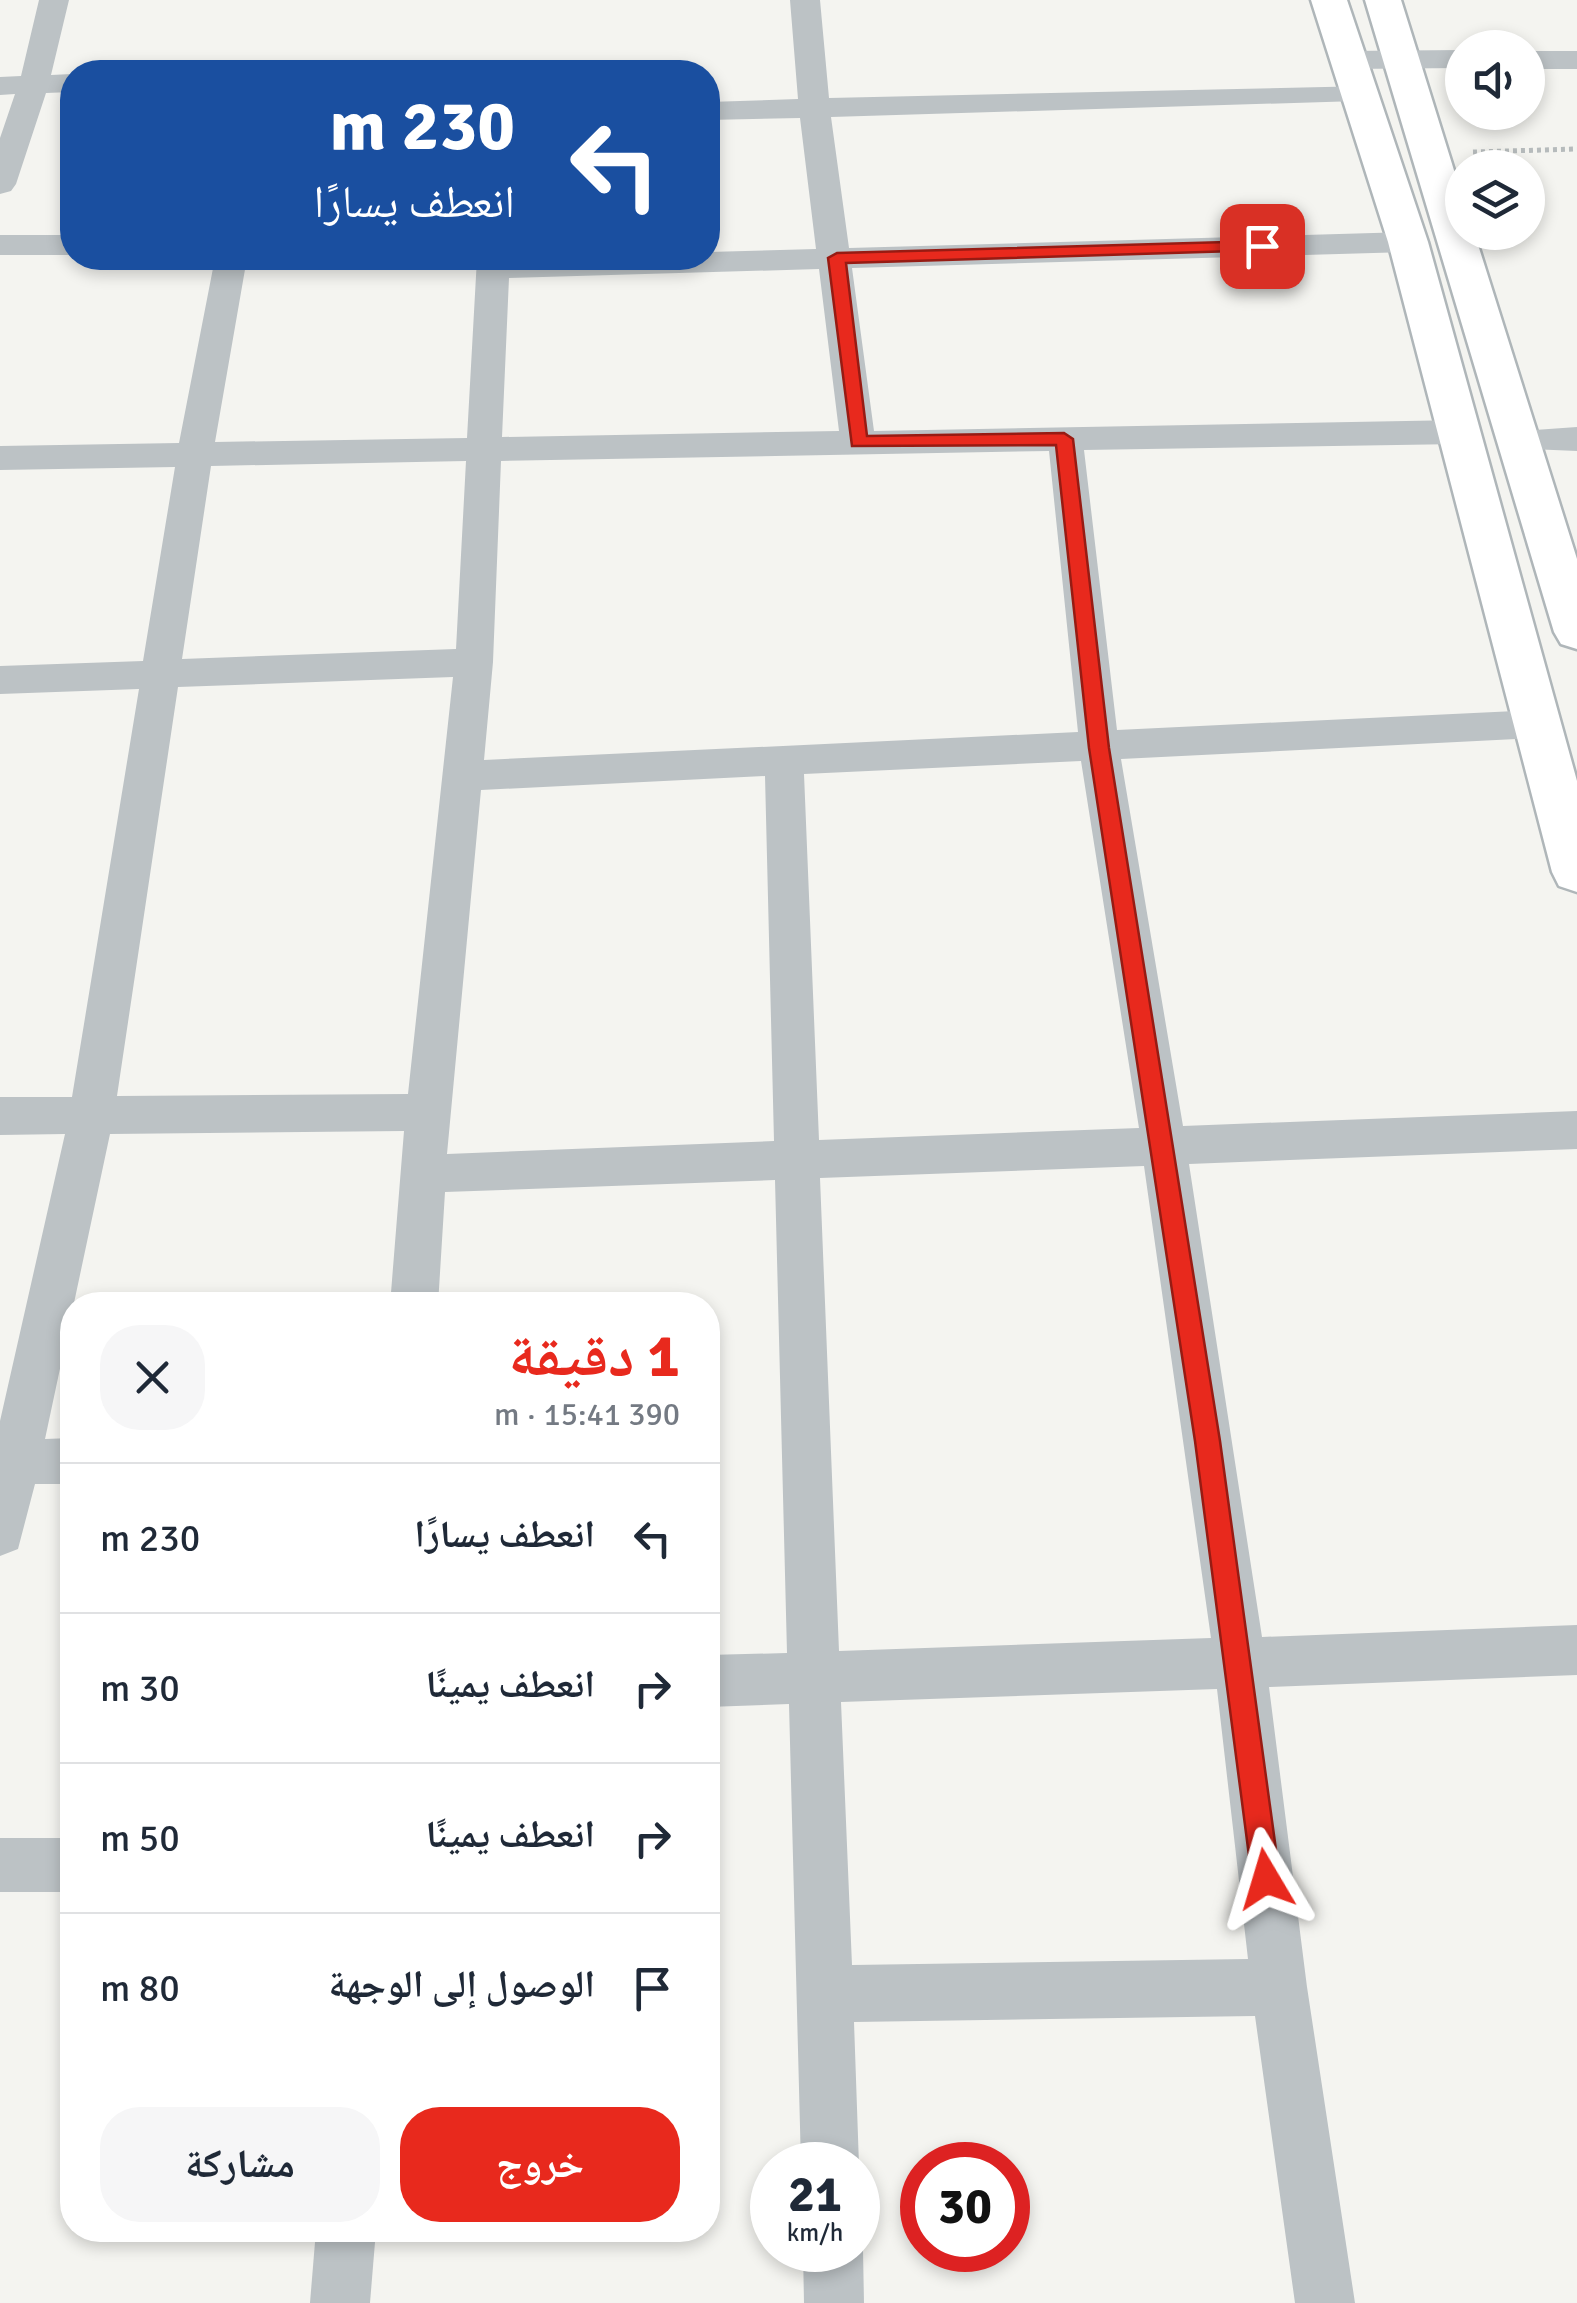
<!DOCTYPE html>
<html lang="ar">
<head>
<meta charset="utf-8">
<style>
  body { margin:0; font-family:Signika,"Noto Naskh Arabic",sans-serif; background:#f6f6f7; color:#1f2937; direction:rtl; height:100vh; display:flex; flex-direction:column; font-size:38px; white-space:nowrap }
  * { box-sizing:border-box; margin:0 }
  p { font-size:32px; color:#747a83 }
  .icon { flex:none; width:55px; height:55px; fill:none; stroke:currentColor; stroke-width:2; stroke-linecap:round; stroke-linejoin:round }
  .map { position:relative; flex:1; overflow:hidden; direction:ltr }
  .panel { position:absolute; left:60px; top:1292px; width:660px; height:950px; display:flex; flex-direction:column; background:#fff; border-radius:40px; box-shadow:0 5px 15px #0003; direction:rtl }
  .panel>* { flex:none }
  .hud { position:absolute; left:60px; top:60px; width:660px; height:210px; border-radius:40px; box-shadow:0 5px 15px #0003; direction:rtl; background:#1a4fa0; color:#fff; overflow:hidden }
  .controls { position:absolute; left:1445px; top:30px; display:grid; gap:20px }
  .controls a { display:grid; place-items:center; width:100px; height:100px; border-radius:50%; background:#fff; box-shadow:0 5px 15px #0003; font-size:50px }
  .speed { position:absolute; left:750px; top:2142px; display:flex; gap:20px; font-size:50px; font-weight:700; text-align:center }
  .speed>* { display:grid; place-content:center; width:130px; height:130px; border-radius:50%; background:#fff; box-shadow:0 5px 15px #0003; line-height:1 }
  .speed small { font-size:25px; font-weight:400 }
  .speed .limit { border:15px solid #d22; background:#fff; color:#111 }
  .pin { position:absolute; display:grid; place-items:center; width:85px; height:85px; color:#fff; margin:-42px; border-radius:20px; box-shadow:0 5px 15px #0006 }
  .me { position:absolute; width:110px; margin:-55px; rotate:353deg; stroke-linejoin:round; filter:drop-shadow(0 0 8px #0008) }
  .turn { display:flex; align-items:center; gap:35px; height:210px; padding:0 40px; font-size:45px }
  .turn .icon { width:130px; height:130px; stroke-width:2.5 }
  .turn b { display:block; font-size:70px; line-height:85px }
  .round { display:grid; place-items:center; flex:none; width:105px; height:105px; border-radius:40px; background:#f6f6f7 }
  .headline { display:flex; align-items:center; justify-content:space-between; height:170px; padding:0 40px }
  h1 { font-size:60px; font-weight:800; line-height:75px; color:#e8291d }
  .button { display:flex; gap:20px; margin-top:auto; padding:20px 40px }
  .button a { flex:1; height:115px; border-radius:40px; background:#e8291d; color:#fff; font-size:40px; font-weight:800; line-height:115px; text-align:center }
  .button a+a { background:#f6f6f7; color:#1f2937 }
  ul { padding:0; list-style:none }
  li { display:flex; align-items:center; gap:30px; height:150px; padding:0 40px; border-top:2px solid #e0e1e3 }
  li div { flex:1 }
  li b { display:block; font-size:38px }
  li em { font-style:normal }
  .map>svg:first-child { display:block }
</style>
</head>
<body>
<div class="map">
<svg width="1577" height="2303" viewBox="0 0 1577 2303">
  <rect width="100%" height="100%" fill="#f4f4f0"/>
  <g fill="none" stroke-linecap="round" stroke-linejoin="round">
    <!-- secondary casing -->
    <g stroke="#afb6b9" stroke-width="5">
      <g id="secondary">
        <polygon points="1311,0 1347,0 1428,242 1577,781 1577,892 1559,886 1552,872 1388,242"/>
        <polygon points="1365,0 1401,0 1462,196 1462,232 1474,232 1577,559 1577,649 1561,644 1554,632"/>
      </g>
    </g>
    <!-- path -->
    <polyline stroke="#b6bbbc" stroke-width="5" stroke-dasharray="4 4" stroke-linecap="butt" points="1473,152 1577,149"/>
    <!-- street -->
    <g fill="#bcc2c5" fill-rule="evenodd">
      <polygon points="39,0 69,0 51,75 72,74 72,92 46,93 16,184 11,191 0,194 0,138 15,94 0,95 0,77 21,76"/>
      <path d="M790,0H820L829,98L1369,86L1373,92L1369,98L1358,101L831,117L849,248L1408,232L1419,235L1424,242L1419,249L1408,252L852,268L874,431L1460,420L1472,424L1478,432L1472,440L1460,444L1084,450L1117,730L1537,710L1551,714L1557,724L1551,734L1537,738L1121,759L1183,1126L1577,1111V1149L1189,1164L1262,1637L1577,1625V1675L1269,1687L1307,1987L1355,2303H1295L1255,2016L854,2022L859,2165L858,2170V2165H801L789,1704L708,1707V1655L787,1653L775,1180L445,1192L438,1305H390L404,1131L110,1134L45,1439L72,1438V1484H35L18,1549L0,1556V1421L65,1134L0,1135V1097H72L139,689L0,694V666L143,661L175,467L0,470V446L179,443L215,258H247L215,442L467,438L477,258H708V252L816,249L800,118L708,120V102L798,99ZM819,269L839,431L502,437L509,278ZM1049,451L1078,732L484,760L493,662L501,461ZM466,461L456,649L182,659L211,466ZM453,677L408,1094L117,1096L178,687ZM1081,761L1139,1128L819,1140L804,774ZM765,776L774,1141L447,1154L481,790ZM1144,1166L1211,1638L839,1651L820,1178ZM1217,1689L1248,1959L852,1965L841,1702Z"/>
      <polygon points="1462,50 1462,68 1348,69 1337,66 1333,60 1337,54 1348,51"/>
      <rect x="1528" y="51" width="49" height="18"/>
      <rect x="0" y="235" width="72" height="20"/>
      <polygon points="1577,427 1577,451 1507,448 1501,440 1507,432"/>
      <rect x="0" y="1838" width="72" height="54"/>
      <polygon points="316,2230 376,2230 370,2303 310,2303"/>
      <polygon points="858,2237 863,2250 864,2303 804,2303 803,2250 858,2250"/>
    </g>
    <!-- secondary -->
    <use href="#secondary" fill="#fff" fill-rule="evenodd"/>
  </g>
  <!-- route -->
  <polygon fill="#e8291d" stroke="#971b13" stroke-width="2.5" points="1262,241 1270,246 1268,250 846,263 867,436 1064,433 1073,439 1109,748 1220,1441 1280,1879 1276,1889 1266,1893 1256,1889 1252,1879 1195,1441 1089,748 1056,445 852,446 828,258 837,253"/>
</svg>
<div class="controls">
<a><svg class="icon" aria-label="sound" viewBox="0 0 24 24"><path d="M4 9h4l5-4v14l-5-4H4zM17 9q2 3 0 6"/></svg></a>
<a><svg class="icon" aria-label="layers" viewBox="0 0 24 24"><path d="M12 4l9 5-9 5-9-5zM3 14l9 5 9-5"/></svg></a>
</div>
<div class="speed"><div>21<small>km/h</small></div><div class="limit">30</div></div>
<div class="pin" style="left:1262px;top:246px;background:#d93025"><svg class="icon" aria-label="arrive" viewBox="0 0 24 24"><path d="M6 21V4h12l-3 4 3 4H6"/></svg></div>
<svg class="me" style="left:1266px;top:1879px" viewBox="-20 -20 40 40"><path d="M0-17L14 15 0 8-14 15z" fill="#e8291d" stroke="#fff" stroke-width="4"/></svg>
<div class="hud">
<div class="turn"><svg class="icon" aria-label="left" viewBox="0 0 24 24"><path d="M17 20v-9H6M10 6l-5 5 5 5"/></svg><div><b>230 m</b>انعطف يسارًا</div></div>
</div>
<section class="panel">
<div class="headline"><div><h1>1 دقيقة</h1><p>390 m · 15:41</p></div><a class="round"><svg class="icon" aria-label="close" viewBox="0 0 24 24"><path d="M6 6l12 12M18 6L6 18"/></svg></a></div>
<ul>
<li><svg class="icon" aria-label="left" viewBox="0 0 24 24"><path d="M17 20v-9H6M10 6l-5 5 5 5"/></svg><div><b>انعطف يسارًا</b></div><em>230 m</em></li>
<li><svg class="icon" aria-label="right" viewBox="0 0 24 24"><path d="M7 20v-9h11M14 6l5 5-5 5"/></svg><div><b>انعطف يمينًا</b></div><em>30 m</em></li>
<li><svg class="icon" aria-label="right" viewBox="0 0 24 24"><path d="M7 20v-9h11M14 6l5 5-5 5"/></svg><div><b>انعطف يمينًا</b></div><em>50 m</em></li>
<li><svg class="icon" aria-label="arrive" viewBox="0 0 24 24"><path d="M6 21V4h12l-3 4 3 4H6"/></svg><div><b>الوصول إلى الوجهة</b></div><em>80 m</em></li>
</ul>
<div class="button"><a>خروج</a><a>مشاركة</a></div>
</section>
</div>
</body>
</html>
